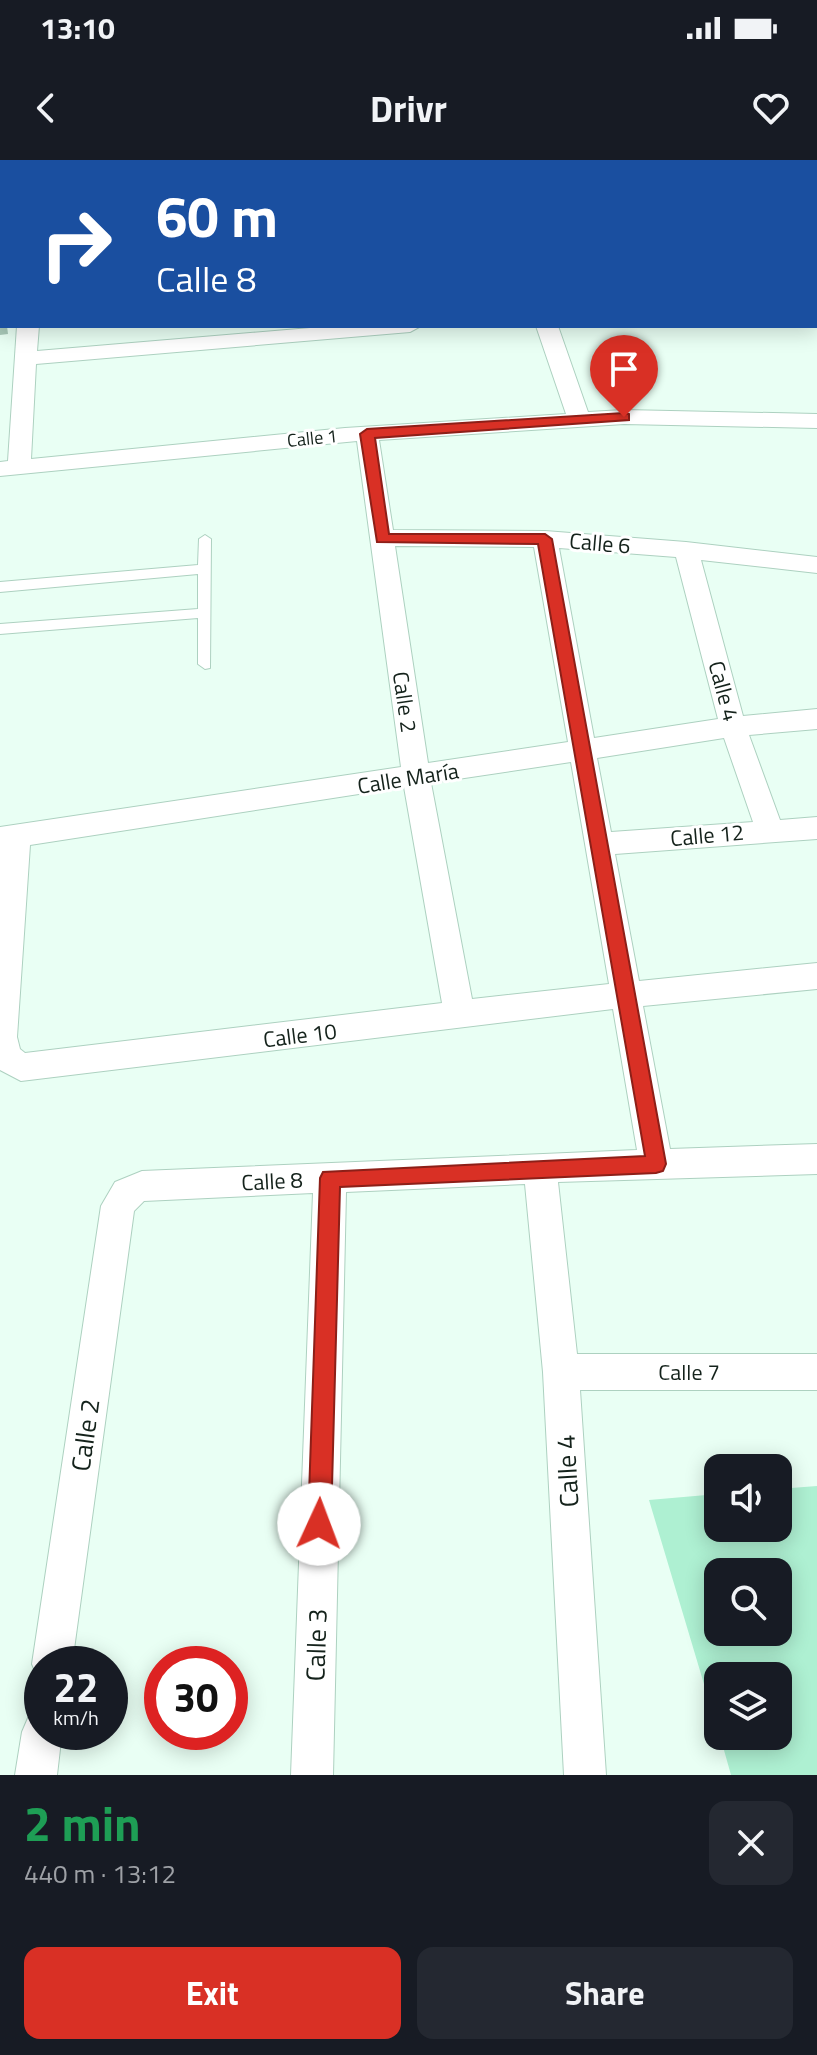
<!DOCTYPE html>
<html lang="en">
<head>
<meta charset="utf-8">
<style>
  body { margin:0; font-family:"Titillium Web",sans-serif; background:#242831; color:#f1f3f6; height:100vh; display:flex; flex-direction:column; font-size:30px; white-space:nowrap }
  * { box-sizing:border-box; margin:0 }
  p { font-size:26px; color:#9ea1a6 }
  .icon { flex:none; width:44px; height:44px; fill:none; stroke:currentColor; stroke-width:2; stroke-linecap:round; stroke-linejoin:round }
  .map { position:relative; height:1615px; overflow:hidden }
  .sheet { display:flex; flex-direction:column; background:#171b24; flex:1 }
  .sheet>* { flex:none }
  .banner { position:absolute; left:0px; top:0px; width:818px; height:168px; box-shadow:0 4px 20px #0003; background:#1a4fa0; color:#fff; overflow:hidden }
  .buttons { position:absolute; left:704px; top:1294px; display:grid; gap:16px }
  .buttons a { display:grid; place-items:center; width:88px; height:88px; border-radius:16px; background:#171b24; box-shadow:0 4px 20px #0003; font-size:40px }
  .speed { position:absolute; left:24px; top:1486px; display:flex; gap:16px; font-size:40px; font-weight:700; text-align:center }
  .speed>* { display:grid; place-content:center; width:104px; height:104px; border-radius:50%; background:#171b24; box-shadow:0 4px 20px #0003; line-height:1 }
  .speed small { font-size:20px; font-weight:400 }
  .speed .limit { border:12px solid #d22; background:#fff; color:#111 }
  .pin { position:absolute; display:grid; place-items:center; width:68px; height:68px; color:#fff; margin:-82px -34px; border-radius:50% 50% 50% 0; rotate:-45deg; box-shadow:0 0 8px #0007 }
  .pin .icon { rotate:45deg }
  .me { position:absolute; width:88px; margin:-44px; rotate:2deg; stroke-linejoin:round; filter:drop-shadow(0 0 6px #0008) }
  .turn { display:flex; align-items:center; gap:28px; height:168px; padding:0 24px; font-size:36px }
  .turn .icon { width:104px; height:104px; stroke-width:2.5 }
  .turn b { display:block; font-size:56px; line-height:68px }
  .round { display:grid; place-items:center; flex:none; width:84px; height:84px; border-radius:16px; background:#242831 }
  .headline { display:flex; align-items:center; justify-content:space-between; height:136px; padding:0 24px }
  h1 { font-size:48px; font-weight:700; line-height:60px; color:#1e9e55 }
  .cta { display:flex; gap:16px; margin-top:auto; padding:16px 24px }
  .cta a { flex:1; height:92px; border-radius:16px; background:#d93025; color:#fff; font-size:32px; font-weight:700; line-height:92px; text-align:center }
  .cta a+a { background:#242831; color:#f1f3f6 }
  .status { display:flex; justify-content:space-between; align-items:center; height:56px; padding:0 40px; background:#171b24; direction:ltr }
  .status svg { height:22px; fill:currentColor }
  header { display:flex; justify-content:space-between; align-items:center; height:104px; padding:0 24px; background:#171b24; font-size:36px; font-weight:700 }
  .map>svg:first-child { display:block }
</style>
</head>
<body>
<div class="status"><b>13:10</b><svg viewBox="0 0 49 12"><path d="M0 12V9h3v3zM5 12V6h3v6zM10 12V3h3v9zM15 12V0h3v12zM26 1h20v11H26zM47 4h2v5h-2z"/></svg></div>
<header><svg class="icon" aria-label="back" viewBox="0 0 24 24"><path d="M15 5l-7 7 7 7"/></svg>Drivr<svg class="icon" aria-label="heart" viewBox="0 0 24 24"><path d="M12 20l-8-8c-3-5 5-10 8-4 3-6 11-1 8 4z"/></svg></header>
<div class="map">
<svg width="817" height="1615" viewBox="0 0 817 1615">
  <rect width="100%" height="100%" fill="#e9fff4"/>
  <!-- green -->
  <path fill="#aef0d2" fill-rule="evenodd" d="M817,1326V1615H731L720,1576H778V1516H718V1571L649,1340L718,1334V1368H778V1329ZM718,1412H778V1472H718Z"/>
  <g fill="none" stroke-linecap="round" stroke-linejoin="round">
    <!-- service casing -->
    <g stroke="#add1c0" stroke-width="2">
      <polygon id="service" points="205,375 211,379 210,508 205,509 198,504 198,458 0,474 0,464 198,449 198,414 0,432 0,422 198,405 199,379"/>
    </g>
    <!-- minor casing -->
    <g stroke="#add1c0" stroke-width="2">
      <g id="minor">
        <rect x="27" y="0" width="18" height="2"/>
        <polygon points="817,29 817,44 816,44 816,29"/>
        <rect x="0" y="87" width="2" height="12"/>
        <rect x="816" y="145" width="1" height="12"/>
        <path d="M17,166H39L37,191L334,166H421L410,172L36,204L31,299L345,268L566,254L536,166H558L588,252L624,250L817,254V268L624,264L379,280L393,370L545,371L686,382L817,397V413L701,400L743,556L817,549V569L749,575L780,660L817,657V679L615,694L639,821L817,803V829L643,846L670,989L817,984V1014L558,1022L577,1194H817V1230H580L606,1615H564L543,1212L525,1024L346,1032L333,1615H291L313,1033L144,1041L134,1051L72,1504H42V1520L38,1518L32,1504L101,1046L115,1022L142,1011L637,990L613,849L21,921L0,910V667L401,607L357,281L0,316V302L8,301ZM395,386L534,387L568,582L428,603ZM559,388L676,397L718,559L594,578ZM724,578L753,662L611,672L597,598ZM571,602L609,824L472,839L431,623ZM404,627L442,843L25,893L20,889L17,877L30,685Z"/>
        <polygon points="42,1552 42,1572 62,1572 57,1615 15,1615 22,1572 28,1558"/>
      </g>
    </g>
    <!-- service -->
    <use href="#service" fill="#fff" fill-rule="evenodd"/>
    <!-- minor -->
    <use href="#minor" fill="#fff" fill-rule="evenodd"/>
  </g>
  <!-- wall -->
  <g fill="#a8c8b8">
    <polygon points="0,0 15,0 15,2 2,2 2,16 0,15"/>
    <polygon points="40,0 71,0 71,2 41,2"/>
    <rect x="74" y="0" width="33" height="2"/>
    <rect x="132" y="0" width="25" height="2"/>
    <polygon points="0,130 2,130 2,166 7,166 8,174 0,175"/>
  </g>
  <!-- building -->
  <g fill="#c3e8d6" stroke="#88a296" stroke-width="2">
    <polygon points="164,0 186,0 185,2 164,2"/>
    <rect x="0" y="17" width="2" height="13"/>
    <rect x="0" y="130" width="2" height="28"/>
  </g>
  <!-- route -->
  <polygon fill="#d93025" stroke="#8d1f18" stroke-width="2" points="624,253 629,254 629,260 375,278 389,374 545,374 552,379 666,1004 663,1011 656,1013 340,1027 331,1364 327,1372 319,1375 311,1372 308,1364 320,1018 323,1012 645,996 538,384 377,382 360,274 367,269"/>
  <g text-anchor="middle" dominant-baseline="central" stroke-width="6" stroke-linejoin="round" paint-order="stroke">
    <!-- far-street labels -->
    <g font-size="18" fill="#14221b" stroke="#fff">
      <text transform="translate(312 278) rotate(-6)">Calle 1</text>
    </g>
    <!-- street labels -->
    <g font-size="22" fill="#14221b" stroke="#fff">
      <text transform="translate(600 383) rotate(5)">Calle 6</text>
      <text transform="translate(724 531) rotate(75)">Calle 4</text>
      <text transform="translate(405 542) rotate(82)">Calle 2</text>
      <text transform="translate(408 618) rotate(-9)">Calle María</text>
      <text transform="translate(707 675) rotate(-5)">Calle 12</text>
      <text transform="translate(300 875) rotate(-7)">Calle 10</text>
      <text transform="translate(272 1021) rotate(-3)">Calle 8</text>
      <text x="689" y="1212">Calle 7</text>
    </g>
    <!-- near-street labels -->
    <g font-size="26" fill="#14221b" stroke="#fff">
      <text transform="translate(85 1275) rotate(-82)">Calle 2</text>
      <text transform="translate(567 1311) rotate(-93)">Calle 4</text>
      <text transform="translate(316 1485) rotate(-88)">Calle 3</text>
    </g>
  </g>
</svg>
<div class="buttons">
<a><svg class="icon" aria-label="sound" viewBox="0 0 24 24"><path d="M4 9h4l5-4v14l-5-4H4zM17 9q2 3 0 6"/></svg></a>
<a><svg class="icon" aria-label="search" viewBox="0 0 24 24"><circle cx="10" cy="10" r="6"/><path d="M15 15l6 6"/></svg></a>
<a><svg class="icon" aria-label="layers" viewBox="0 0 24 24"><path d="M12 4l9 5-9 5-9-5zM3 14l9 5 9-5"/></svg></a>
</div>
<div class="speed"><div>22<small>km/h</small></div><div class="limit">30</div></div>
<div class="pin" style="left:624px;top:257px;background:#d93025"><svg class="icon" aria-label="arrive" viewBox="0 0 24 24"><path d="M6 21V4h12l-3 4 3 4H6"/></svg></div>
<svg class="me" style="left:319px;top:1364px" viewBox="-20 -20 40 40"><circle r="19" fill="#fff"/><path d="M0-13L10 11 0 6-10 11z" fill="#d93025"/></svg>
<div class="banner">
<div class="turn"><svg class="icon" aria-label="right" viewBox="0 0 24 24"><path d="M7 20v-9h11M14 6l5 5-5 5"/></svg><div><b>60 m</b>Calle 8</div></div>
</div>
</div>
<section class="sheet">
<div class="headline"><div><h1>2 min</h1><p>440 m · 13:12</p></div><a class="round"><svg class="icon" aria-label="close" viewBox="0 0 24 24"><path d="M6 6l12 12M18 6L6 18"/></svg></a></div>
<div class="cta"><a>Exit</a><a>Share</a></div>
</section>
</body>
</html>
